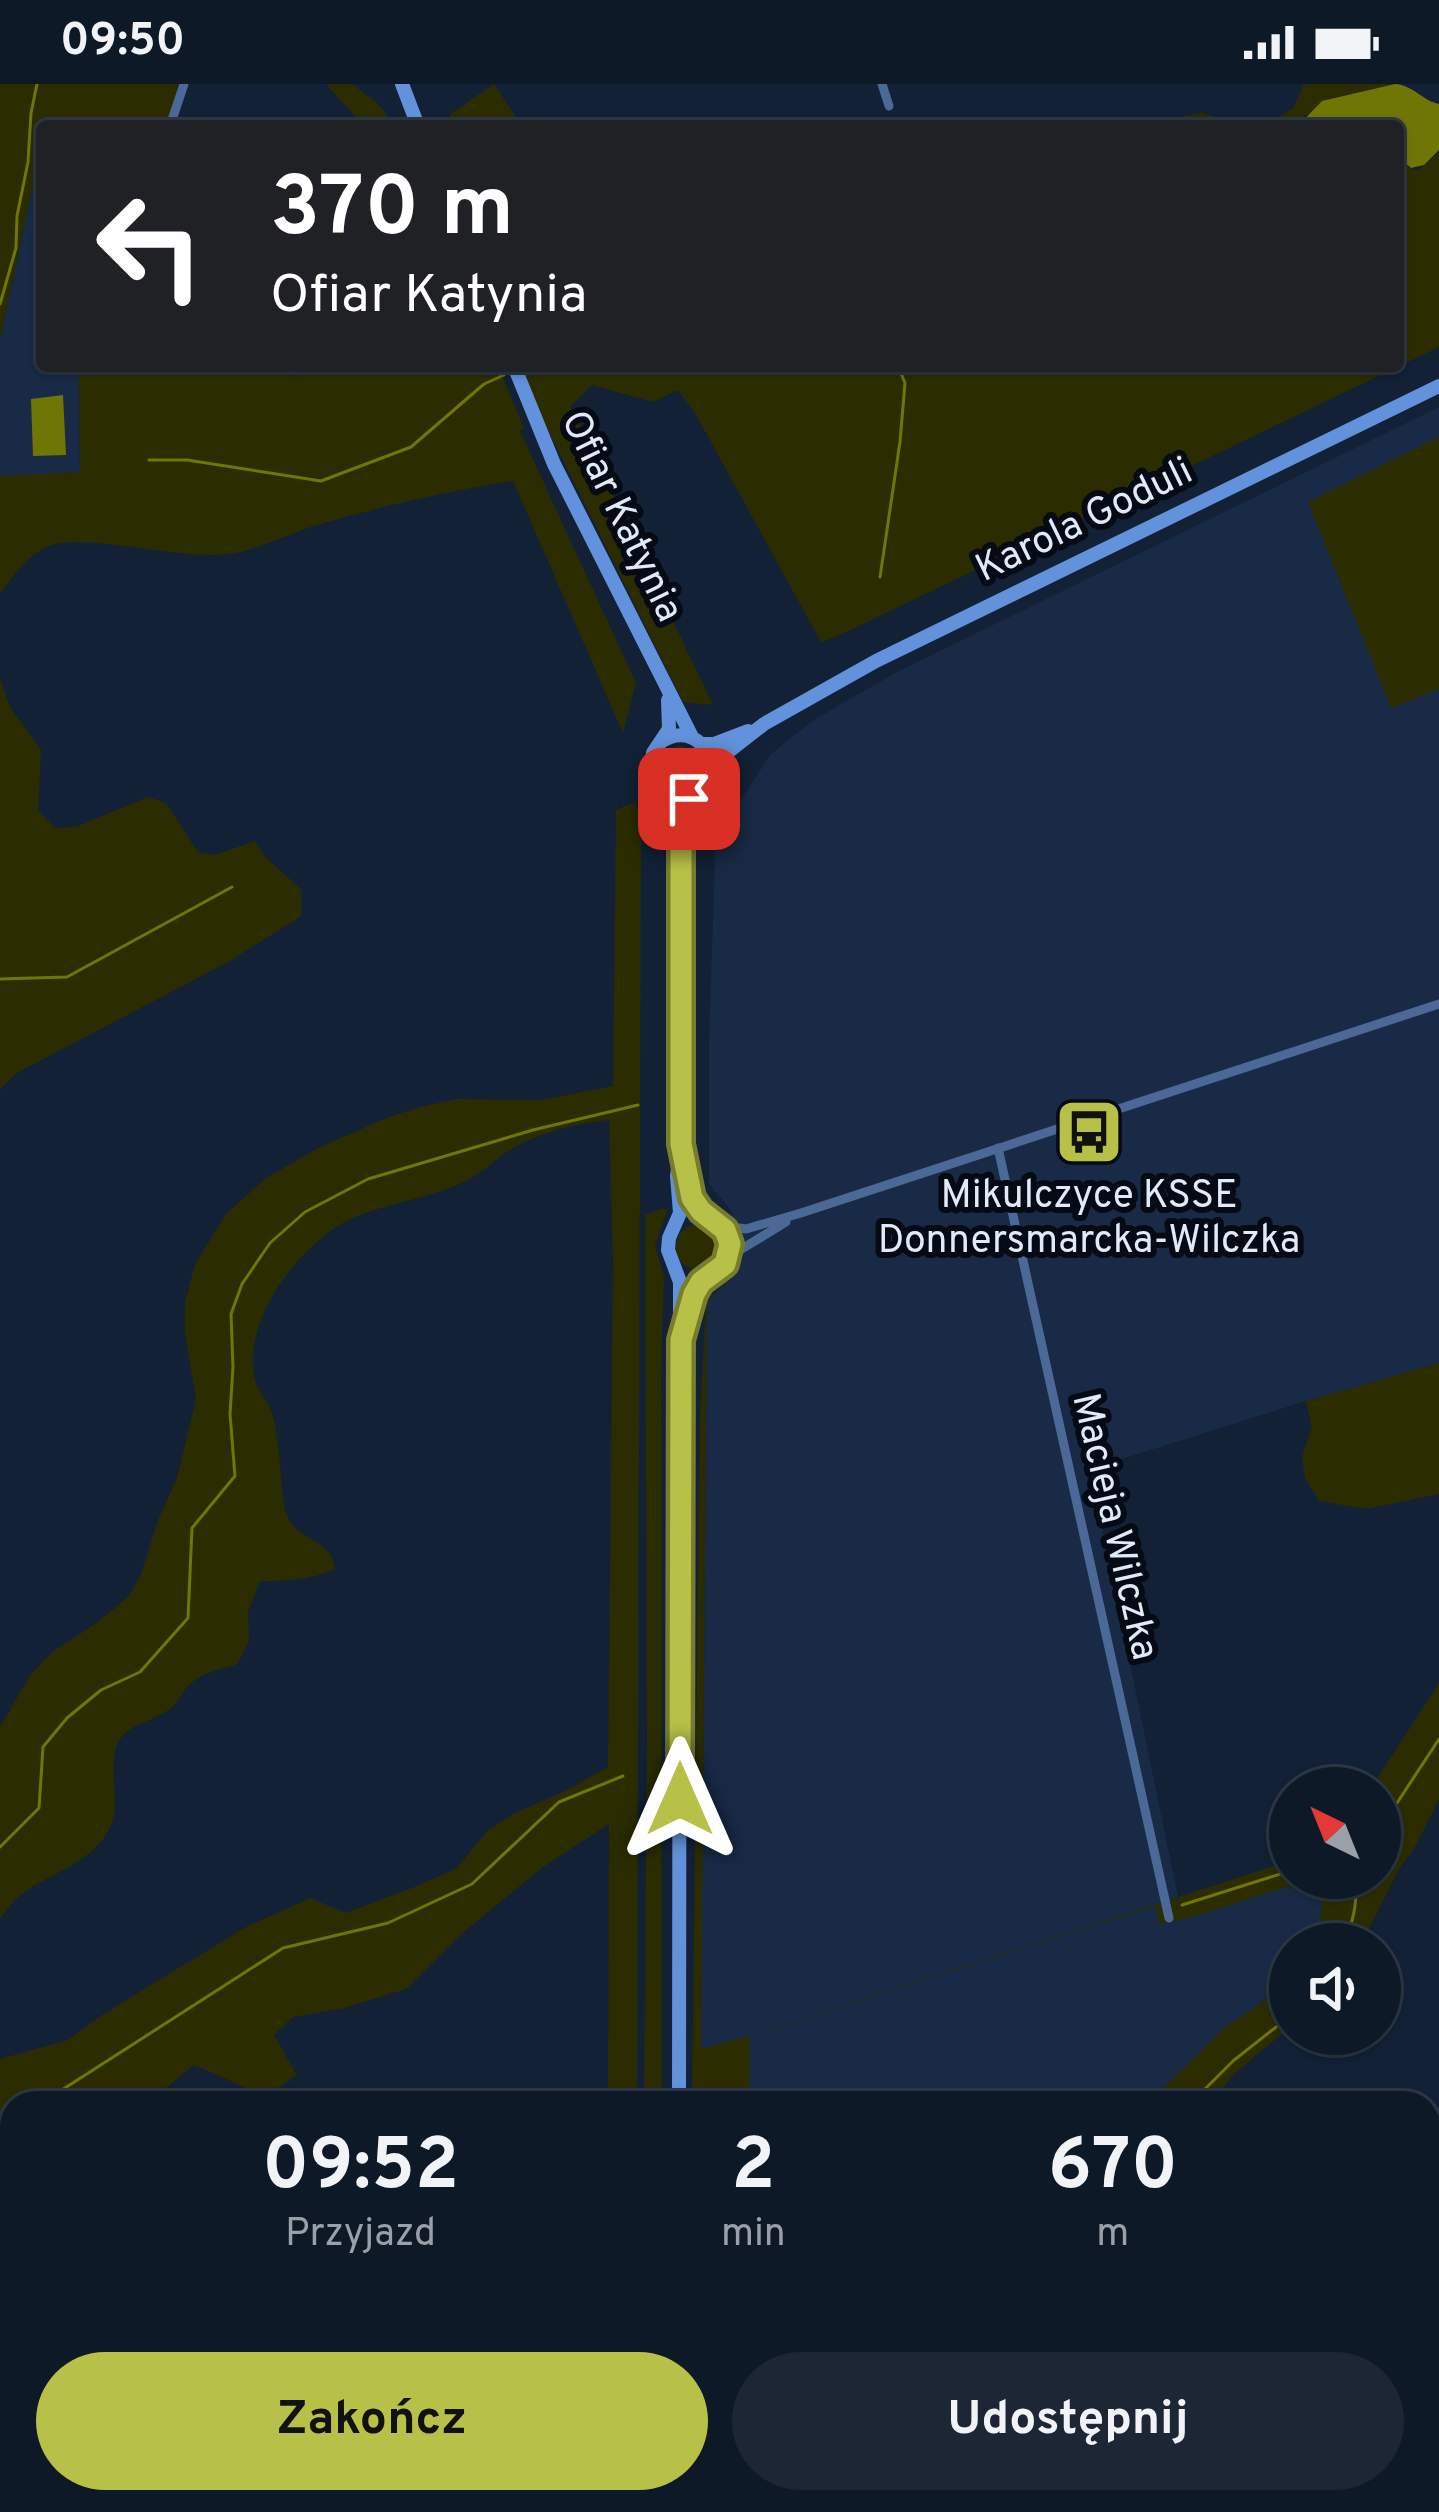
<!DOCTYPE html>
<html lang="pl">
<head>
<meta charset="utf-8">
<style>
  body { margin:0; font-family:Overpass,sans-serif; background:#1c2634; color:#f1f3f6; height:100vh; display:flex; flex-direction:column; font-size:45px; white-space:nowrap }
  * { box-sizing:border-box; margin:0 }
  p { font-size:39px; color:#9ba0a8 }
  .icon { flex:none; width:66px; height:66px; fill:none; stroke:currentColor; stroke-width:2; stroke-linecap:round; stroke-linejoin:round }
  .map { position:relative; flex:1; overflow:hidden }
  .details { position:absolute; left:0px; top:2007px; width:1440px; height:423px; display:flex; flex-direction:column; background:#0e1928; border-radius:36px 36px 0 0; box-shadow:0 3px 9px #0004,0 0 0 3px #2e3845 }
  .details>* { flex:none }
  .hud { position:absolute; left:36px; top:36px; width:1368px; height:252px; border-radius:12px; box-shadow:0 3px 9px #0004,0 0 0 3px #2e3845; background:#202124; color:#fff; overflow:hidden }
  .needle { width:78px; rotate:317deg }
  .controls { position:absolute; left:1269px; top:1683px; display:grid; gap:24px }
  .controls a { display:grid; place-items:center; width:132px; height:132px; border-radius:50%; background:#0e1928; box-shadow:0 3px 9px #0004,0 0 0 3px #2e3845; font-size:60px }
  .pin { position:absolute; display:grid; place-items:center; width:102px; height:102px; color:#fff; margin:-51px; border-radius:24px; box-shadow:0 6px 18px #0006 }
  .me { position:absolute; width:132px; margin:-66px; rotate:0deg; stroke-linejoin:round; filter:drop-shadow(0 0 9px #0008) }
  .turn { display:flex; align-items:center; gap:42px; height:252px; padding:0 36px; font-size:54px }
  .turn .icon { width:156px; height:156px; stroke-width:2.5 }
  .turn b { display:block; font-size:84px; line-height:102px }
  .eta { display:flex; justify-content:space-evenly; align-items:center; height:204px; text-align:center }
  .eta b { font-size:72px; font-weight:700; line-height:84px }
  .primary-button { display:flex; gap:24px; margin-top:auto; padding:24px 36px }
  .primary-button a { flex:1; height:138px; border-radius:72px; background:#b8c147; color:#111; font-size:48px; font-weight:700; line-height:138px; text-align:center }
  .primary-button a+a { background:#1c2634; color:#f1f3f6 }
  .status { display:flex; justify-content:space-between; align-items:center; height:84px; padding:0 60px; background:#0e1928; direction:ltr }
  .status svg { height:33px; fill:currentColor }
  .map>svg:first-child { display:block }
</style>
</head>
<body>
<div class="status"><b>09:50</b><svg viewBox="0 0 49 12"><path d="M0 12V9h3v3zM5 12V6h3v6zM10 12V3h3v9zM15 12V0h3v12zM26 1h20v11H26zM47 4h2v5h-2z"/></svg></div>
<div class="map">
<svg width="1439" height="2428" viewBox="0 0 1439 2428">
  <rect width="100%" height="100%" fill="#122136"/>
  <!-- built -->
  <g fill="#182a45">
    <polygon points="32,104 42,106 42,282 79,282 80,388 0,392 0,257"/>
    <polygon points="1439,323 1439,1279 1306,1317 1090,1385 1178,1813 1290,1777 1290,1794 1317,1794 1325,1799 1318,1853 1314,1860 1290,1860 1290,1894 1253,1925 1225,1943 1148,2019 749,2019 749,1953 701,1966 707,1217 736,1188 731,1126 709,1100 709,957 716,745 722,730 742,714 770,671 812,637 895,589"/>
    <polygon points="1237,2418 1313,2418 1317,2428 1241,2428"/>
  </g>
  <!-- green -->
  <g fill="#2b2d00">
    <polygon points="0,0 178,0 168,42 42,42 42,106 32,105 0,257"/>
    <polygon points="326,0 352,0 377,19 396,42 344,42 355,32"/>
    <polygon points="494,0 522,42 456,42 449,31"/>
    <polygon points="1304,0 1395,0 1304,32 1298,42 1260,42 1293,25"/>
    <polygon points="1202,29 1244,42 1129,42"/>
    <polygon points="1439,69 1439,263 838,552 821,558 695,329 678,306 653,318 592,301 571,322 713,621 683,618 544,338 520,282 1398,282 1398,78 1417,87"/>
    <path d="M79,282H273L289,292L324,282H498L524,344L520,347L636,599L623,649L513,397C449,406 385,422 324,439C293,447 258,467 227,470C179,477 80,446 44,464C29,471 9,496 0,510V392L80,388Z"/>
    <polygon points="1439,353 1439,605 1391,624 1308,418"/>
    <polygon points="0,594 10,623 41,666 38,727 55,744 76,743 148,713 166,719 198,768 215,771 255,757 267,775 301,805 301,832 230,877 15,990 0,1006"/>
    <polygon points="679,661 695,667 700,677 695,692 688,697 676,698 675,679 666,680 666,691 662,677 669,665"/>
    <path d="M635,718L641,735L637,2019H608L609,1740L543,1783L460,1851L406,1905L344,1924L293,1933L274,1951L297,1991L277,2005H249L194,1981L148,2019H12V2074L0,2091V1975L68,1956L102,1931L244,1844L310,1814L346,1829L417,1802L457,1784L488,1746L513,1730L565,1707L608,1683L613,1178L609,1036C573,1040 536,1049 505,1069C493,1078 481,1089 468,1096C433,1114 391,1118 355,1133C302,1155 235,1242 257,1302C260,1310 268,1317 271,1326C275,1337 277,1350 278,1361C281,1378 281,1421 288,1434C299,1457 333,1456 335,1485C311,1496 286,1497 260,1497L248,1528L249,1558L237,1580C226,1584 213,1586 202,1592C182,1602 184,1612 171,1624C152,1639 120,1640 115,1667C109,1695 123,1723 107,1749C87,1782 46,1790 17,1814C11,1819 5,1828 0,1835V1643L29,1593L52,1568L98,1538L128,1513L140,1493L158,1436L177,1394L196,1315L185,1250V1218L195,1180L226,1130L266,1094L320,1063L389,1033L420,1023L457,1015L541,1016L613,1002L616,726Z"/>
    <polygon points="663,1124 667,1127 655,1162 664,1192 661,1289 662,2019 644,2019 647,1658 645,1131"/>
    <circle cx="699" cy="1163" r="23"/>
    <polygon points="736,1189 707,1217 701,1965 749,1952 1290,1777 1290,1794 1315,1794 1189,1834 1160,1840 1155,1822 750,1952 749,2019 692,2019 700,1333 706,1217"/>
    <polygon points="1439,1279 1439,1410 1366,1425 1319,1417 1305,1394 1302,1373 1312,1344 1306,1317"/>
    <polygon points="1439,1599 1439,1715 1415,1763 1399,1785 1361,1860 1314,1860 1318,1853 1325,1800 1317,1794 1380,1794 1380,1704 1371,1704"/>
    <polygon points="1290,1894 1290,1943 1234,1990 1212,2019 1148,2019 1225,1943 1253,1925"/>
    <polygon points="1439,2366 1439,2428 1317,2428 1313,2418 1371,2418 1383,2422 1388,2418 1428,2418 1428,2382"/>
    <polygon points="836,2418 1237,2418 1241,2428 826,2428"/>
  </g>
  <!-- water -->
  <g fill="#707604">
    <path d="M1395,0C1413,1 1423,17 1439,20V66L1424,81L1411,84L1398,73V42H1298L1322,17Z"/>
    <polygon points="63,311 66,371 33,372 31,315"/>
  </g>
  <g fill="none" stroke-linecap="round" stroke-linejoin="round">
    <!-- stream -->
    <g stroke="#707604" stroke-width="3">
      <polyline points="0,220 16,164 17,132 28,78 31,29 37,0"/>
      <polyline points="149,376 187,376 321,397 411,363 484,300 504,291"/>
      <polyline points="880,493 900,358 905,299 898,282"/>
      <polyline points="0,895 67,893 232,803"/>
      <polyline points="1380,1745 1439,1655"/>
      <polyline points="0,1763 39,1724 43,1663 67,1634 101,1606 140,1588 188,1534 192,1444 235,1392 230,1330 233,1283 231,1230 242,1200 270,1159 305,1128 368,1095 533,1046 638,1021"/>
      <polyline points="1182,1821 1290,1787"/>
      <path d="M1342,1860C1355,1837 1356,1820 1357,1794"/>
      <polyline points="32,2019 54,2011 283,1864 388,1839 472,1800 559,1718 623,1692"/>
      <polyline points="1191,2019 1233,1977 1290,1932"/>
      <polyline points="0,2031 12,2026"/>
      <polyline points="867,2428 881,2418"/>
    </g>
    <!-- street -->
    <g stroke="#4b6997" stroke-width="9">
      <polyline points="882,0 889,22"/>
      <polyline points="170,42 184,0"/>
      <polyline points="998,1064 1169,1834"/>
      <polyline points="725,1142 746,1145 801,1129 1439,920"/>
      <polyline points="726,1179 740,1166 786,1138"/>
    </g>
    <!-- secondary -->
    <g stroke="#6292dc" stroke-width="14">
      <polyline points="402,0 418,42"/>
      <polyline points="514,282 554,380 692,653"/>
      <polyline points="668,616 669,645 653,669 651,685 671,716 679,743"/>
      <path d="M662,657C678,647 695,650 706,666L708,687"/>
      <polyline points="701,660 714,660 748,647"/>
      <polyline points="664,704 680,708 691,706 699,701 719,675 764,640 876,577 1439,302"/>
      <polyline points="684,1243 694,1210 701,1199 725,1180 730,1160 725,1146 696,1121 684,1083"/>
      <polyline points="679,2019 680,1198 668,1166 669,1154 680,1129 677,1092 681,1060 681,749 691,706"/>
      <polyline points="681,2418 681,2428"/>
    </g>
  </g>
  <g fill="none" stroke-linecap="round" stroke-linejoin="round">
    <!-- route casing -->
    <g stroke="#787d2e" stroke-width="30">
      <polyline id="route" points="680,1715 681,1256 694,1210 701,1198 725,1180 730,1160 725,1146 701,1127 692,1114 681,1060 681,748 689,715"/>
    </g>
    <!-- route -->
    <use href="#route" stroke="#b8c147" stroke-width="21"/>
  </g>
  <!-- icons -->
  <defs>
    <g id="bus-square" transform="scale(3.45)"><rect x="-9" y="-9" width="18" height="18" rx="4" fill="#b8c147" stroke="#050a14"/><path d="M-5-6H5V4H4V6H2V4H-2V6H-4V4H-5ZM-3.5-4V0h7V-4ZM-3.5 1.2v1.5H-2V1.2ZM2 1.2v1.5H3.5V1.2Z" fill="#111"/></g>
  </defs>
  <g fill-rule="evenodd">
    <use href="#bus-square" x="1089" y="1048"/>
  </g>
  <g text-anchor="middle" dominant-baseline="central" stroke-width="12" stroke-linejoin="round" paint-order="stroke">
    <!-- street labels -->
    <g font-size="39" fill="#e0eaf9" stroke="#050a14">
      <text transform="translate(620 433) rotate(64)">Ofiar Katynia</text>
      <text transform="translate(1085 438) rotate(-26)">Karola Goduli</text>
      <text transform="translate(1113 1443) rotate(77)">Macieja Wilczka</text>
    </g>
    <!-- poi labels -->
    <g font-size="39" fill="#e0eaf9" stroke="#050a14">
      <text x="1089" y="1113">Mikulczyce KSSE<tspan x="1089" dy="45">Donnersmarcka-Wilczka</tspan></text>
    </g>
  </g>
</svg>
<div class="controls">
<a><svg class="needle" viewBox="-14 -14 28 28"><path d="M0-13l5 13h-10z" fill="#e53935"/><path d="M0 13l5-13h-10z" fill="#9ba0a8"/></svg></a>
<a><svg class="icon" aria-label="sound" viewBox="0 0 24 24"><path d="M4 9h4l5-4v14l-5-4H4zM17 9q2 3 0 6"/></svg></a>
</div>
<div class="pin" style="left:689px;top:715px;background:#d93025"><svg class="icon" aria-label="arrive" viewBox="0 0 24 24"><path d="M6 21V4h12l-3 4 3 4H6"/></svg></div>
<svg class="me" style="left:680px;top:1715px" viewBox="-20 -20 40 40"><path d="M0-17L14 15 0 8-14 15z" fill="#b8c147" stroke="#fff" stroke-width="4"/></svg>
<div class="hud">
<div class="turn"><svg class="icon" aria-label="left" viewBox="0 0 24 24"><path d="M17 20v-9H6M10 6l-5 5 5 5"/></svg><div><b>370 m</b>Ofiar Katynia</div></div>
</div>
<section class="details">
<div class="eta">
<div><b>09:52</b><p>Przyjazd</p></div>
<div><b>2</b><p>min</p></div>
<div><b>670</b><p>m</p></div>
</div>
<div class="primary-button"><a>Zakończ</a><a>Udostępnij</a></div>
</section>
</div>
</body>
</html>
